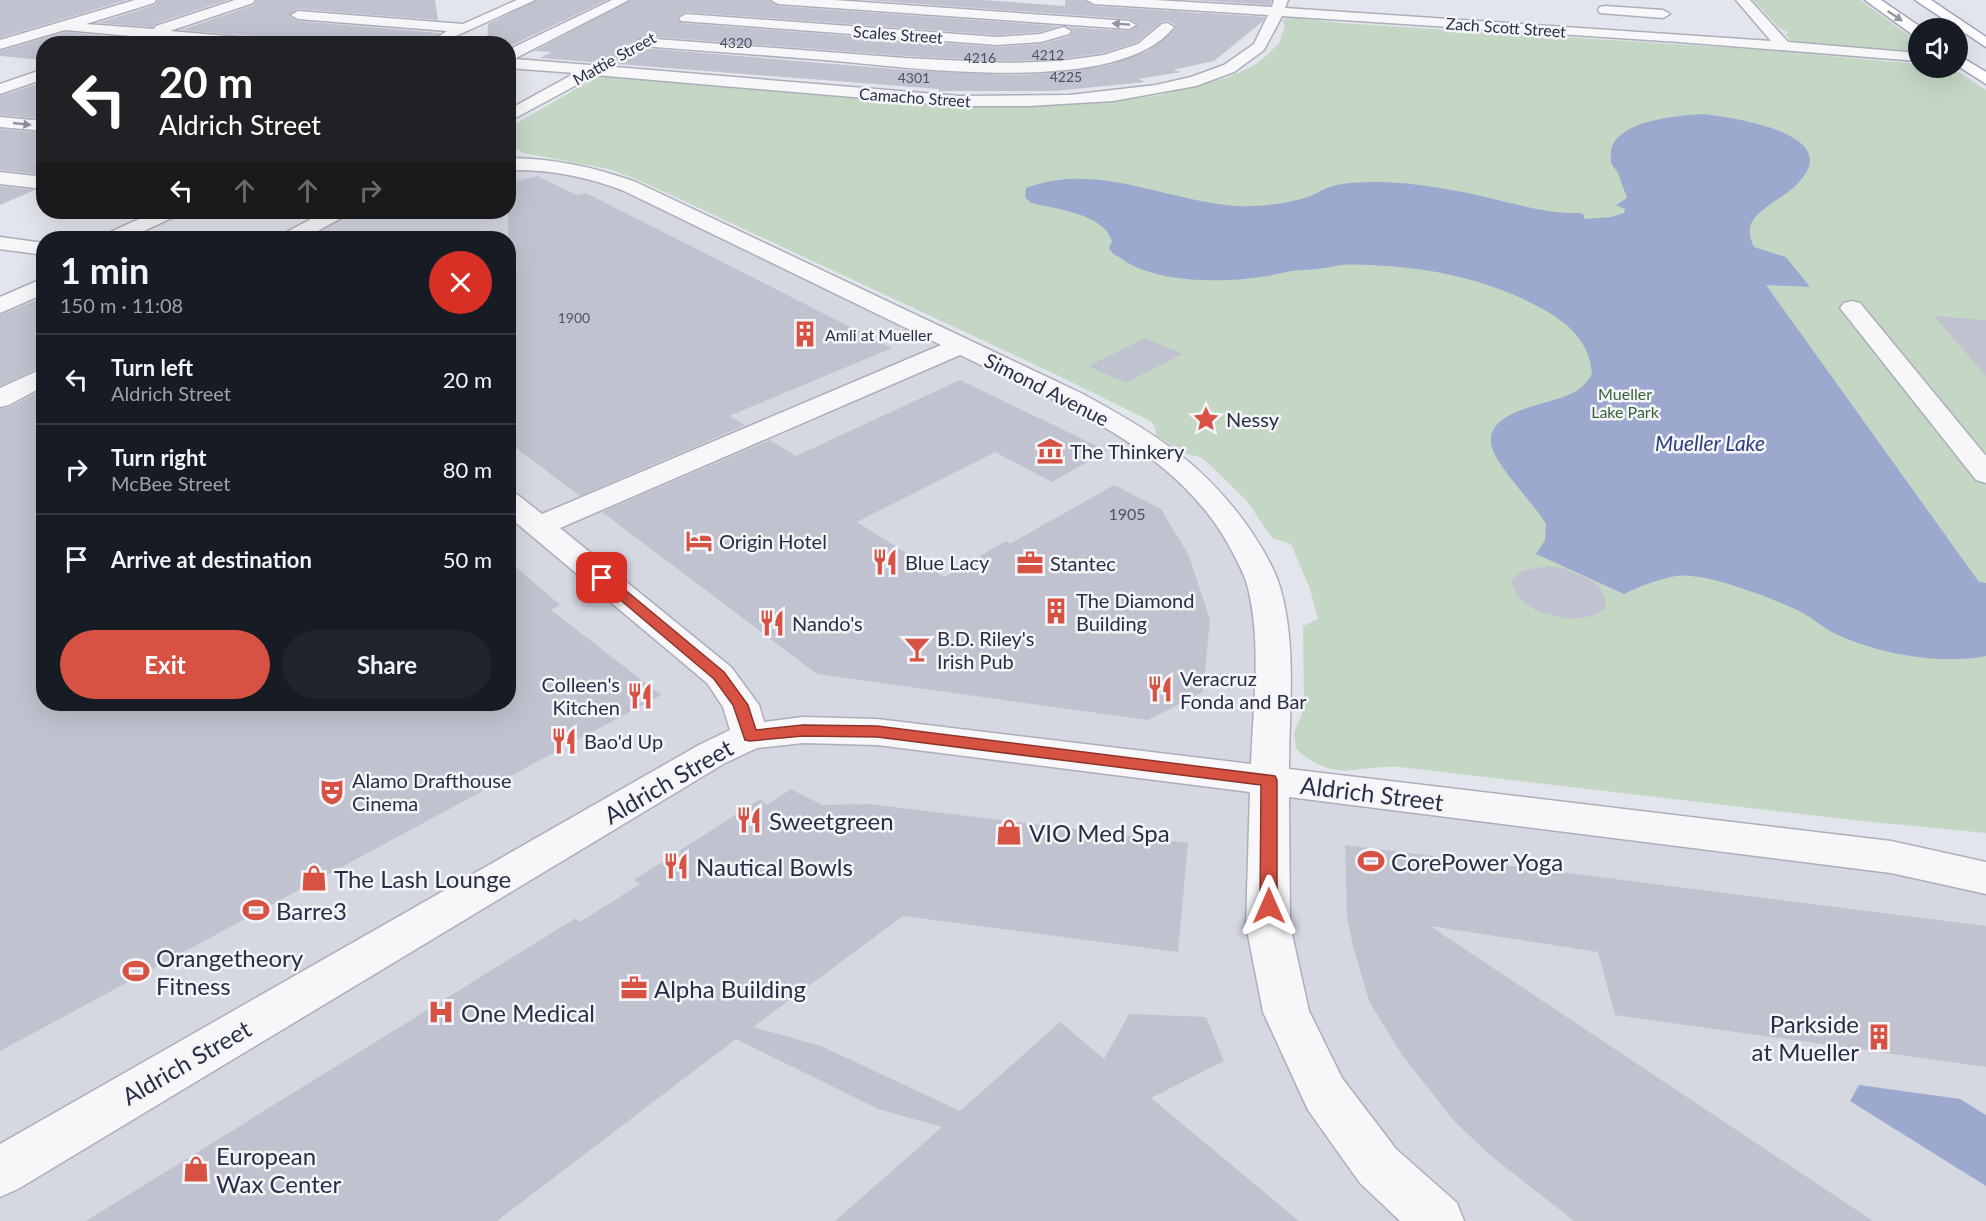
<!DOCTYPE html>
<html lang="en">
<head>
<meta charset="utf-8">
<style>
  body { margin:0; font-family:Lato,sans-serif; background:#20242c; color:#f1f3f6; height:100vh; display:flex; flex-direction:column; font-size:22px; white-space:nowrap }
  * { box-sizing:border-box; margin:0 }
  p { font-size:20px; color:#9ea1a6 }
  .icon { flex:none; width:33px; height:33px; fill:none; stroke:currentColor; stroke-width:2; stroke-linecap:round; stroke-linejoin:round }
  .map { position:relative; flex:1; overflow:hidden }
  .sheet { position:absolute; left:36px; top:231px; width:480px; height:480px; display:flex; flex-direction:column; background:#171b24; border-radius:24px; box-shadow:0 6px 24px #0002 }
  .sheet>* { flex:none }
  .banner { position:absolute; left:36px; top:36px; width:480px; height:183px; border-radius:24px; box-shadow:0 6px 24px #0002; background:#202124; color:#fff; overflow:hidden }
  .buttons { position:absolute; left:1908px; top:18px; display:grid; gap:12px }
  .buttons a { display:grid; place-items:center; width:60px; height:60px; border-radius:50%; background:#171b24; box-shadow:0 6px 24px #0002; font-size:30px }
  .pin { position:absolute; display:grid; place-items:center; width:51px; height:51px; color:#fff; margin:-26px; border-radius:12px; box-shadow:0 3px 9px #0006 }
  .me { position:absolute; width:66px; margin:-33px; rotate:0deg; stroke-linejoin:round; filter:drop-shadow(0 0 4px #0008) }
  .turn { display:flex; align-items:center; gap:21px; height:126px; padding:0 24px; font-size:27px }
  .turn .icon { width:78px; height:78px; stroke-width:2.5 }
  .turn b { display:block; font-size:42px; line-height:51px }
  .lanes { display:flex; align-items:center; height:57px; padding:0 24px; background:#0003; justify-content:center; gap:30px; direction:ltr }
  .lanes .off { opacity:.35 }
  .round { display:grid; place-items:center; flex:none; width:63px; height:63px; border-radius:32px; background:#20242c }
  .headline { display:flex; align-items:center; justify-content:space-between; height:102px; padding:0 24px }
  h1 { font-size:36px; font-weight:700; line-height:45px }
  .primary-button { display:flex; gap:12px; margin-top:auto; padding:12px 24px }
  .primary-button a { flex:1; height:69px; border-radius:36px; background:#d75243; color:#fff; font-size:24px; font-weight:700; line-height:69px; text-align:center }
  .primary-button a+a { background:#20242c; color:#f1f3f6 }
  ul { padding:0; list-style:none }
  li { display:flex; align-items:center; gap:18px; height:90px; padding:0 24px; border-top:2px solid #363941 }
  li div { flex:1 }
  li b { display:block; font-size:22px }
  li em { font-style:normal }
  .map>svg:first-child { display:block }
</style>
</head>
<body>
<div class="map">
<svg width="1986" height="1221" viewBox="0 0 1986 1221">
  <rect width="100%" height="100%" fill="#e3e5ec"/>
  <!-- built -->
  <polygon fill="#d5d7e1" points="509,164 596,174 1145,440 1251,557 1269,780 1986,868 1986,1221 0,1221 0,398 43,374 44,704 508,704 508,238 288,238 337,212 508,212"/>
  <!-- green -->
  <g fill="#c4d7c4">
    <polygon points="1753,0 1860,0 1918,42 1918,54 1794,44 1785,34 1789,33 1778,27"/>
    <path d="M1290,17L1341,23L1751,49L1918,64V68L1954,69L1986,90V833L1862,821L1400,767C1355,765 1335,784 1296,749L1294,733L1304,708L1303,626L1318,619L1310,589L1291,544L1272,538L1246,500L1206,461L1200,457L1183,453L1156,435L1155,427L1152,422L1059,376L641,181L609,169L524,153L509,145V128L584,84L587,79L602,75L926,104L1018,107L1068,105L1155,96L1227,78L1253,66L1266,56L1279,43L1285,27L1282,20Z"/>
  </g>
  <!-- water -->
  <g fill="#9da8ce">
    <path d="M1703,114C1737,118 1853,135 1793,188C1783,197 1756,211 1751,224C1748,231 1751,241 1754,247L1786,257L1810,287L1766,285L1979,582L1986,583V656C1942,665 1879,654 1838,635C1824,629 1813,618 1799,611C1771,598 1706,572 1676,576C1658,579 1641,586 1624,594L1536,554L1545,540L1546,524C1531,500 1510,481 1496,457C1471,412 1544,406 1568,395C1579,391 1586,384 1592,374C1590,341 1567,322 1539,307C1493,282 1438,269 1385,266C1368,265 1347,263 1330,267C1321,269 1304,270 1291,271C1281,273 1271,276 1260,277C1221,283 1155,283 1122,259C1116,255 1112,254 1109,248L1112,241C1103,213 1054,209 1031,203L1025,197L1026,188C1095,161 1167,201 1236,206C1259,207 1286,204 1308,197C1318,193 1326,187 1337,185C1352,182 1368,182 1382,182C1418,183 1456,190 1490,198C1520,205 1549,214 1580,213L1584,215V219L1611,217L1624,213L1625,209L1616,205L1627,198L1618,173L1611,163C1611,157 1610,149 1613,144C1627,119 1678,116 1703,114Z"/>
    <polygon points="1859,1085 1960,1099 1986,1115 1986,1186 1850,1101"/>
  </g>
  <!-- building -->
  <g fill="#c0c2cf" fill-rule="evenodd">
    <polygon points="0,0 127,0 0,38"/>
    <polygon points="158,0 228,0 155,24 153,27 98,23 155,5"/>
    <polygon points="257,0 435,0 438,20 298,9 289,16 298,21 440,33 436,38 442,44 370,44 280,36 279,41 274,38 181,30 254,5"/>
    <polygon points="537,0 607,0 508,47 508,44 487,44 488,24"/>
    <path d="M631,0H769L778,6L1059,26L1040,32L997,35L686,12L677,17L681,23L997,47L1042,44L1070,36L1073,30L1068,27L1129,31L1138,24L1129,19L866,0H982L1065,6V0H1085L1094,6L1265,17L1262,22L1214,61L1173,70L1181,72L1139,79L1145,82L1055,91H939V89L540,58L551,52L534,51ZM1168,21L1175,25V29L1148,51L1109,65L1061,73L1010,75L906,70L643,48L634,43L643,36L905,56L1008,61L1060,59L1104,53L1137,42L1161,22Z"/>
    <polygon points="1193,0 1272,0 1270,5"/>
    <polygon points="65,32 188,44 44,44 44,60 0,56 0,51"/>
    <polygon points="44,82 44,119 0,115 0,96"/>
    <polygon points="0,129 44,133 44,175 0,170"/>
    <polygon points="537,176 577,195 586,193 892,348 729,416 745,425 580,496 508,442 508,183"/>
    <polygon points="0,186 35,190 0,205"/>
    <polygon points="44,297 44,366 0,386 0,315"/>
    <polygon points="1934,316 1986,320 1986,376"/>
    <polygon points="1145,338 1183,354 1126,383 1088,366"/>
    <polygon points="960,380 1107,451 1052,482 995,452 857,522 944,577 1006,541 1010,544 1114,485 1161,509 1189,556 1210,620 1203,692 1148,720 817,674 602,512 770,440 796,456"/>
    <polygon points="44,389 44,704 508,704 508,560 560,605 551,610 661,695 0,1051 0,409 10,407"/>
    <polygon points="1547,566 1563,568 1590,580 1599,587 1604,596 1606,608 1593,616 1568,619 1537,611 1525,603 1516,594 1511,580 1522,571"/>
    <polygon points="791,789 822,805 869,804 1188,843 1178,952 903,916 753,1027 821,1046 960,1111 1060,1022 1104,1059 1129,1014 1206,1017 1224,1061 1151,1098 1299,1221 835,1221 942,1127 878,1109 736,1039 497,1221 86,1221 576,918 580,922 640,884 634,880 760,799 767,805"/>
    <polygon points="1345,845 1986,926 1986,1067 1615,1015 1598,952 1430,926 1873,1221 1574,1221 1490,1155 1455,1122 1402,1055 1369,1001 1353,946 1347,916"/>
  </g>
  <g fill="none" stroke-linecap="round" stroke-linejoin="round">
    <!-- minor casing -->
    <g stroke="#acaeba" stroke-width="3">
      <g id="minor">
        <polygon points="135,0 156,0 154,3 86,24 154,29 156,26 235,0 255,0 253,3 170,31 274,40 281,44 218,44 65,30 0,49 0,40"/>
        <polygon points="517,0 535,0 445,41 438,37 447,31 298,19 291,15 298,11 463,24"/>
        <polygon points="612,0 629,0 514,59 590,65 596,63 603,66 959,96 1070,95 1156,85 1191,77 1224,65 1254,44 1268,15 1094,4 1087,0 1155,0 1272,7 1274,0 1288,0 1285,8 1771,41 1736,0 1750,0 1788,42 1918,53 1918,61 1679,42 1282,16 1264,50 1234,72 1196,86 1113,101 1028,106 959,106 595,75 508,122 508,110 575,73 508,68 508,50"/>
        <polygon points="771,0 834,0 1129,21 1136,25 1129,29 778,4"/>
        <polygon points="1605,6 1663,10 1670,14 1663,18 1600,13 1598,10 1600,7"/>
        <polygon points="686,14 997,37 1040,34 1064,27 1071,31 1069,34 1041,42 997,45 681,21 679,18"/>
        <path d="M1167,23L1174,27C1119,98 907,67 825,60C764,55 704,51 643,46L636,42L643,38L905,58L1008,63L1060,61L1104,55L1138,44L1162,24Z"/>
        <polygon points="44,69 44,79 0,94 0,84"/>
        <polygon points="0,117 44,121 44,131 0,127"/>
        <path d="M508,158C553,158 594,167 636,182L1083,394C1154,433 1204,463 1251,531C1262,548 1274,567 1280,587C1297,645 1289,710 1289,769L1891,841L1986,862V894L1891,873L1289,797L1290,925L1309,1011L1342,1078L1396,1149L1457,1203L1464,1221H1400L1360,1183L1308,1110L1263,1012L1246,925L1250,792L877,745L803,743L757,748L725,763L18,1189L0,1197V1144L699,745L730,730L723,707L707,683L508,516V492L518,495L542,514L941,345L622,190C585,176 549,169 508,170ZM960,355C1057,402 1171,445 1227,542C1235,557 1244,572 1248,588C1262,644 1253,707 1251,764L877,719L803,717L764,722L759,705L731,667L560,528Z"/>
        <polygon points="0,172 44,177 44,189 0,184"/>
        <polygon points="154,212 179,212 176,216 129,238 103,238 106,234"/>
        <polygon points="324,212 348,212 345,216 305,238 280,238 283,234"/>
        <polygon points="0,237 44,243 44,255 0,249"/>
        <polygon points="44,278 44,294 0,313 0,297"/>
        <polygon points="1852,301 1860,303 1986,456 1986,483 1976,480 1844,313 1840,308 1844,303"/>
        <polygon points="44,368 44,386 9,405 0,407 0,388"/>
      </g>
    </g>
    <!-- major casing -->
    <g stroke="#a2a5b9" stroke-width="3">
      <g id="major">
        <polygon points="1865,0 1881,0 1922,28 1918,28 1918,36 1913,35"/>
        <polygon points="1915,0 1931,0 1986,37 1986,47"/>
        <polygon points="1958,55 1986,72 1986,84 1958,66"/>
      </g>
    </g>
    <!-- minor -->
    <use href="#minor" fill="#f7f7fa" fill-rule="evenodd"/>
    <!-- major -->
    <use href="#major" fill="#fff" fill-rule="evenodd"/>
  </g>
  <!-- one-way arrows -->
  <defs><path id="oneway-solid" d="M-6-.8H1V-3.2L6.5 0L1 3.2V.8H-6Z" transform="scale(1.5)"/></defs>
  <use fill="#9496a2" href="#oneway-solid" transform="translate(1895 16) rotate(34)"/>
  <g fill="#9092a0">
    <use href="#oneway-solid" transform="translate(1121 24) rotate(-176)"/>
    <use href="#oneway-solid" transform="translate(22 124) rotate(6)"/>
  </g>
  <!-- route -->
  <polygon fill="#d75243" stroke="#8c352c" stroke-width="1.5" points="602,574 607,575 724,672 748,705 756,730 803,725 877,726 1275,776 1277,780 1277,906 1275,911 1269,913 1262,911 1260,906 1261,785 877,737 803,736 750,741 745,740 733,705 714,679 598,581 596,578 598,575"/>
  <!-- icons -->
  <defs>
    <g id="building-bare" transform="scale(2.07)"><path d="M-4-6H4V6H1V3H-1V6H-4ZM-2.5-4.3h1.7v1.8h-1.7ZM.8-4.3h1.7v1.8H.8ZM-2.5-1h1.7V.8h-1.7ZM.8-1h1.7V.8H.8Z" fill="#d75243" stroke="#f4f5f9" stroke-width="2.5" paint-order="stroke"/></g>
    <g id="sight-bare" transform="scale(2.07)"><path d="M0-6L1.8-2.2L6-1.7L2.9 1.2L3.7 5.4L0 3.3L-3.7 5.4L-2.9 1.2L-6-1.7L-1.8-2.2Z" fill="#d75243" stroke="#f4f5f9" stroke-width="2.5" paint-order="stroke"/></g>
    <g id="museum-bare" transform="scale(2.07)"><path d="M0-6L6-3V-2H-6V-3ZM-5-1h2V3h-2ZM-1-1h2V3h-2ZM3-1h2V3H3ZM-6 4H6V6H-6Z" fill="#d75243" stroke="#f4f5f9" stroke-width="2.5" paint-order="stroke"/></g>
    <g id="hotel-bare" transform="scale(2.07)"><path d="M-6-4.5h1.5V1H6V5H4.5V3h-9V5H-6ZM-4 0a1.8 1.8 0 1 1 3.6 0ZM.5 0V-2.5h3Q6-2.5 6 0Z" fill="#d75243" stroke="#f4f5f9" stroke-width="2.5" paint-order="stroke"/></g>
    <g id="restaurant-bare" transform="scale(2.07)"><path d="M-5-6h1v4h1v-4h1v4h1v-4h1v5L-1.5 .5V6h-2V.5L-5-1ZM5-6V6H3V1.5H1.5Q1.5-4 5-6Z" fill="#d75243" stroke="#f4f5f9" stroke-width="2.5" paint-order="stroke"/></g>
    <g id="office-bare" transform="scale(2.07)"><path d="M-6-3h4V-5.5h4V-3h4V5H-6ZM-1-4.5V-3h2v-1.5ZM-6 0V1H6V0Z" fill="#d75243" stroke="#f4f5f9" stroke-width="2.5" paint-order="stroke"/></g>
    <g id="bar-bare" transform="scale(2.07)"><path d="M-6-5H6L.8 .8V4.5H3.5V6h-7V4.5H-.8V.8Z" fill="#d75243" stroke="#f4f5f9" stroke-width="2.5" paint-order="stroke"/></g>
    <g id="theatre-bare" transform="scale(2.07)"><path d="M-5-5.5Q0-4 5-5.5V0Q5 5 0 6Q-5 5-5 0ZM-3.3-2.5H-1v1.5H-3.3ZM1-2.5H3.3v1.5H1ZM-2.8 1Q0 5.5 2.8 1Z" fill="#d75243" stroke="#f4f5f9" stroke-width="2.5" paint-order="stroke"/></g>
    <g id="shop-bare" transform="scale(2.07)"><path d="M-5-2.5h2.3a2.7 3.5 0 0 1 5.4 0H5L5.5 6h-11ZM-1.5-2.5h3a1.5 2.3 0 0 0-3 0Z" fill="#d75243" stroke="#f4f5f9" stroke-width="2.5" paint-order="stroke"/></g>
    <g id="stadium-bare" transform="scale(2.07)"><path d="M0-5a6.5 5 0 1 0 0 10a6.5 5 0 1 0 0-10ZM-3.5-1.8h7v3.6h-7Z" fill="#d75243" stroke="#f4f5f9" stroke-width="2.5" paint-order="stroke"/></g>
    <g id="hospital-bare" transform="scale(2.07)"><path d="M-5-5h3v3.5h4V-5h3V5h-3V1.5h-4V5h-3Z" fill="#d75243" stroke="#f4f5f9" stroke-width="2.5" paint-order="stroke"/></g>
  </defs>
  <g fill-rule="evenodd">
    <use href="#building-bare" x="805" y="334"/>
    <use href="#sight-bare" x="1206" y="419"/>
    <use href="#museum-bare" x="1050" y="451"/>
    <use href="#hotel-bare" x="699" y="541"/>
    <use href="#restaurant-bare" x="885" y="562"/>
    <use href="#office-bare" x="1030" y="563"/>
    <use href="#building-bare" x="1056" y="611"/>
    <use href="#restaurant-bare" x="772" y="623"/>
    <use href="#bar-bare" x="917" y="649"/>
    <use href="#restaurant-bare" x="1160" y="689"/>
    <use href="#restaurant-bare" x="640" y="696"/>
    <use href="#restaurant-bare" x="564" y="741"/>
    <use href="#theatre-bare" x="332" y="792"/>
    <use href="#restaurant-bare" x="749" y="820"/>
    <use href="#shop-bare" x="1009" y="832"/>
    <use href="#stadium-bare" x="1371" y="861"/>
    <use href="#restaurant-bare" x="676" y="866"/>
    <use href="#shop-bare" x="314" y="878"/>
    <use href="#stadium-bare" x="256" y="910"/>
    <use href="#stadium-bare" x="136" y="971"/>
    <use href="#office-bare" x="634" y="988"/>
    <use href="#hospital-bare" x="441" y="1012"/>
    <use href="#building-bare" x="1879" y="1037"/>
    <use href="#shop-bare" x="196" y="1169"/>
  </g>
  <g text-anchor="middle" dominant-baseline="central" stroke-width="5" stroke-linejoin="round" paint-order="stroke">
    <!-- far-number labels -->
    <g font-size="14" fill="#505268">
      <text x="736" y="42">4320</text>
      <text x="1048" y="54">4212</text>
      <text x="980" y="57">4216</text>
      <text x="1066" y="76">4225</text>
      <text x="914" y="77">4301</text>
      <text x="574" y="317">1900</text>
    </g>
    <!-- far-street labels -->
    <g font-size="16" fill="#2a2d46" stroke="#f4f5f9">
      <text transform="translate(1506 27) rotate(4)">Zach Scott Street</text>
      <text transform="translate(898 34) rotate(4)">Scales Street</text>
      <text transform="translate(614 58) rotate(-29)">Mattie Street</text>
      <text transform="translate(915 97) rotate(4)">Camacho Street</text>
    </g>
    <!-- far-poi labels -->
    <g font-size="16" fill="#2a2d46" stroke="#f4f5f9" text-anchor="start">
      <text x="825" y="334">Amli at Mueller</text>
    </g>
    <!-- far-park labels -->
    <g font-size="16" fill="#366339" stroke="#f4f5f9">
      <text x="1625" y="393">Mueller<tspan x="1625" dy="18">Lake Park</tspan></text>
    </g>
    <!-- number labels -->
    <g font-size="16" fill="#505268">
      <text x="1127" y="513">1905</text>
    </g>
    <!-- street labels -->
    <g font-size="20" fill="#2a2d46" stroke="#f4f5f9">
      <text transform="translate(1047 389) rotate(27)">Simond Avenue</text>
    </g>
    <!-- poi labels -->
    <g font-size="20" fill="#2a2d46" stroke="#f4f5f9" text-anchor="start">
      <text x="1226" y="419">Nessy</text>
      <text x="1070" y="451">The Thinkery</text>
      <text x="719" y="541">Origin Hotel</text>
      <text x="905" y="562">Blue Lacy</text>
      <text x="1050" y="563">Stantec</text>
      <text x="1076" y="600">The Diamond<tspan x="1076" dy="23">Building</tspan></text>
      <text x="792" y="623">Nando's</text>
      <text x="937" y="638">B.D. Riley's<tspan x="937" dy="23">Irish Pub</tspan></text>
      <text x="1180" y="678">Veracruz<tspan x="1180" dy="23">Fonda and Bar</tspan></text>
      <text x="620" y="684" text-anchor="end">Colleen's<tspan x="620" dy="23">Kitchen</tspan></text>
      <text x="584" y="741">Bao'd Up</text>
      <text x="352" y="780">Alamo Drafthouse<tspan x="352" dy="23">Cinema</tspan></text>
    </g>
    <!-- water labels -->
    <g font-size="21" font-style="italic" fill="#31407d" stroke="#f4f5f9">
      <text x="1710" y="442">Mueller Lake</text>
    </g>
    <!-- near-street labels -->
    <g font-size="24" fill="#2a2d46" stroke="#f4f5f9">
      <text transform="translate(668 781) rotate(-30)">Aldrich Street</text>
      <text transform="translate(1372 793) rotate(7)">Aldrich Street</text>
      <text transform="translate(186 1062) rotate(-30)">Aldrich Street</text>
    </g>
    <!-- near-poi labels -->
    <g font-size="24" fill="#2a2d46" stroke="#f4f5f9" text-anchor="start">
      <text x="769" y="820">Sweetgreen</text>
      <text x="1029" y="832">VIO Med Spa</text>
      <text x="1391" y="861">CorePower Yoga</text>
      <text x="696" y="866">Nautical Bowls</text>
      <text x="334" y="878">The Lash Lounge</text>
      <text x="276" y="910">Barre3</text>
      <text x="156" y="957">Orangetheory<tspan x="156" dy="28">Fitness</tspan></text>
      <text x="654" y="988">Alpha Building</text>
      <text x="461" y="1012">One Medical</text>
      <text x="1859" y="1023" text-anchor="end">Parkside<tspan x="1859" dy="28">at Mueller</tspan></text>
      <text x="216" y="1155">European<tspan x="216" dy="28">Wax Center</tspan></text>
    </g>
  </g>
</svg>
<div class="buttons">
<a><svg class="icon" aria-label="sound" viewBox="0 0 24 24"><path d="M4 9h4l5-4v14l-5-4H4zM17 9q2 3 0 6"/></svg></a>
</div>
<div class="pin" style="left:602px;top:578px;background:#d93025"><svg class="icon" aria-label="arrive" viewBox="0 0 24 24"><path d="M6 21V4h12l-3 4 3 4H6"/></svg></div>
<svg class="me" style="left:1269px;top:906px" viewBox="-20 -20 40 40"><path d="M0-17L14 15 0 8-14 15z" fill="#d75243" stroke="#fff" stroke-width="4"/></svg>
<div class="banner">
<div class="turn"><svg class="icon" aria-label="left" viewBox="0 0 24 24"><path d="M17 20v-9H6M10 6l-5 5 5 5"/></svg><div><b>20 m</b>Aldrich Street</div></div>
<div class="lanes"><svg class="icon" aria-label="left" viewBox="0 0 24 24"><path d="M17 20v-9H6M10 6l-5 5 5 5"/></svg><svg class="icon off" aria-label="ahead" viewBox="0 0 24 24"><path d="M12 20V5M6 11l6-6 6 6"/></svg><svg class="icon off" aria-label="ahead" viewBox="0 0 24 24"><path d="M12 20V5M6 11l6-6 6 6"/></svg><svg class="icon off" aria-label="right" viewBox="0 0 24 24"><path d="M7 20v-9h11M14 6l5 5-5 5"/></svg></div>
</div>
<section class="sheet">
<div class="headline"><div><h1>1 min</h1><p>150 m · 11:08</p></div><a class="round" style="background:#d93025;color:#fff"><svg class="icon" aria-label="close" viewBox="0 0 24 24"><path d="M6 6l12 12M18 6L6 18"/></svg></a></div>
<ul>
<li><svg class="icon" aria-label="left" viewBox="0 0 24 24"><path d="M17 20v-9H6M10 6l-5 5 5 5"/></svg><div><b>Turn left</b><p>Aldrich Street</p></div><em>20 m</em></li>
<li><svg class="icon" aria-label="right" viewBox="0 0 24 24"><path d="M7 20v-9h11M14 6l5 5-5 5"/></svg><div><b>Turn right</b><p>McBee Street</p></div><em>80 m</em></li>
<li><svg class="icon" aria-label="arrive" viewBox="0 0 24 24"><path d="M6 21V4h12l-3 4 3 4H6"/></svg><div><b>Arrive at destination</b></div><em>50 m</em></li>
</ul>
<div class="primary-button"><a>Exit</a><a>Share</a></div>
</section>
</div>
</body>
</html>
